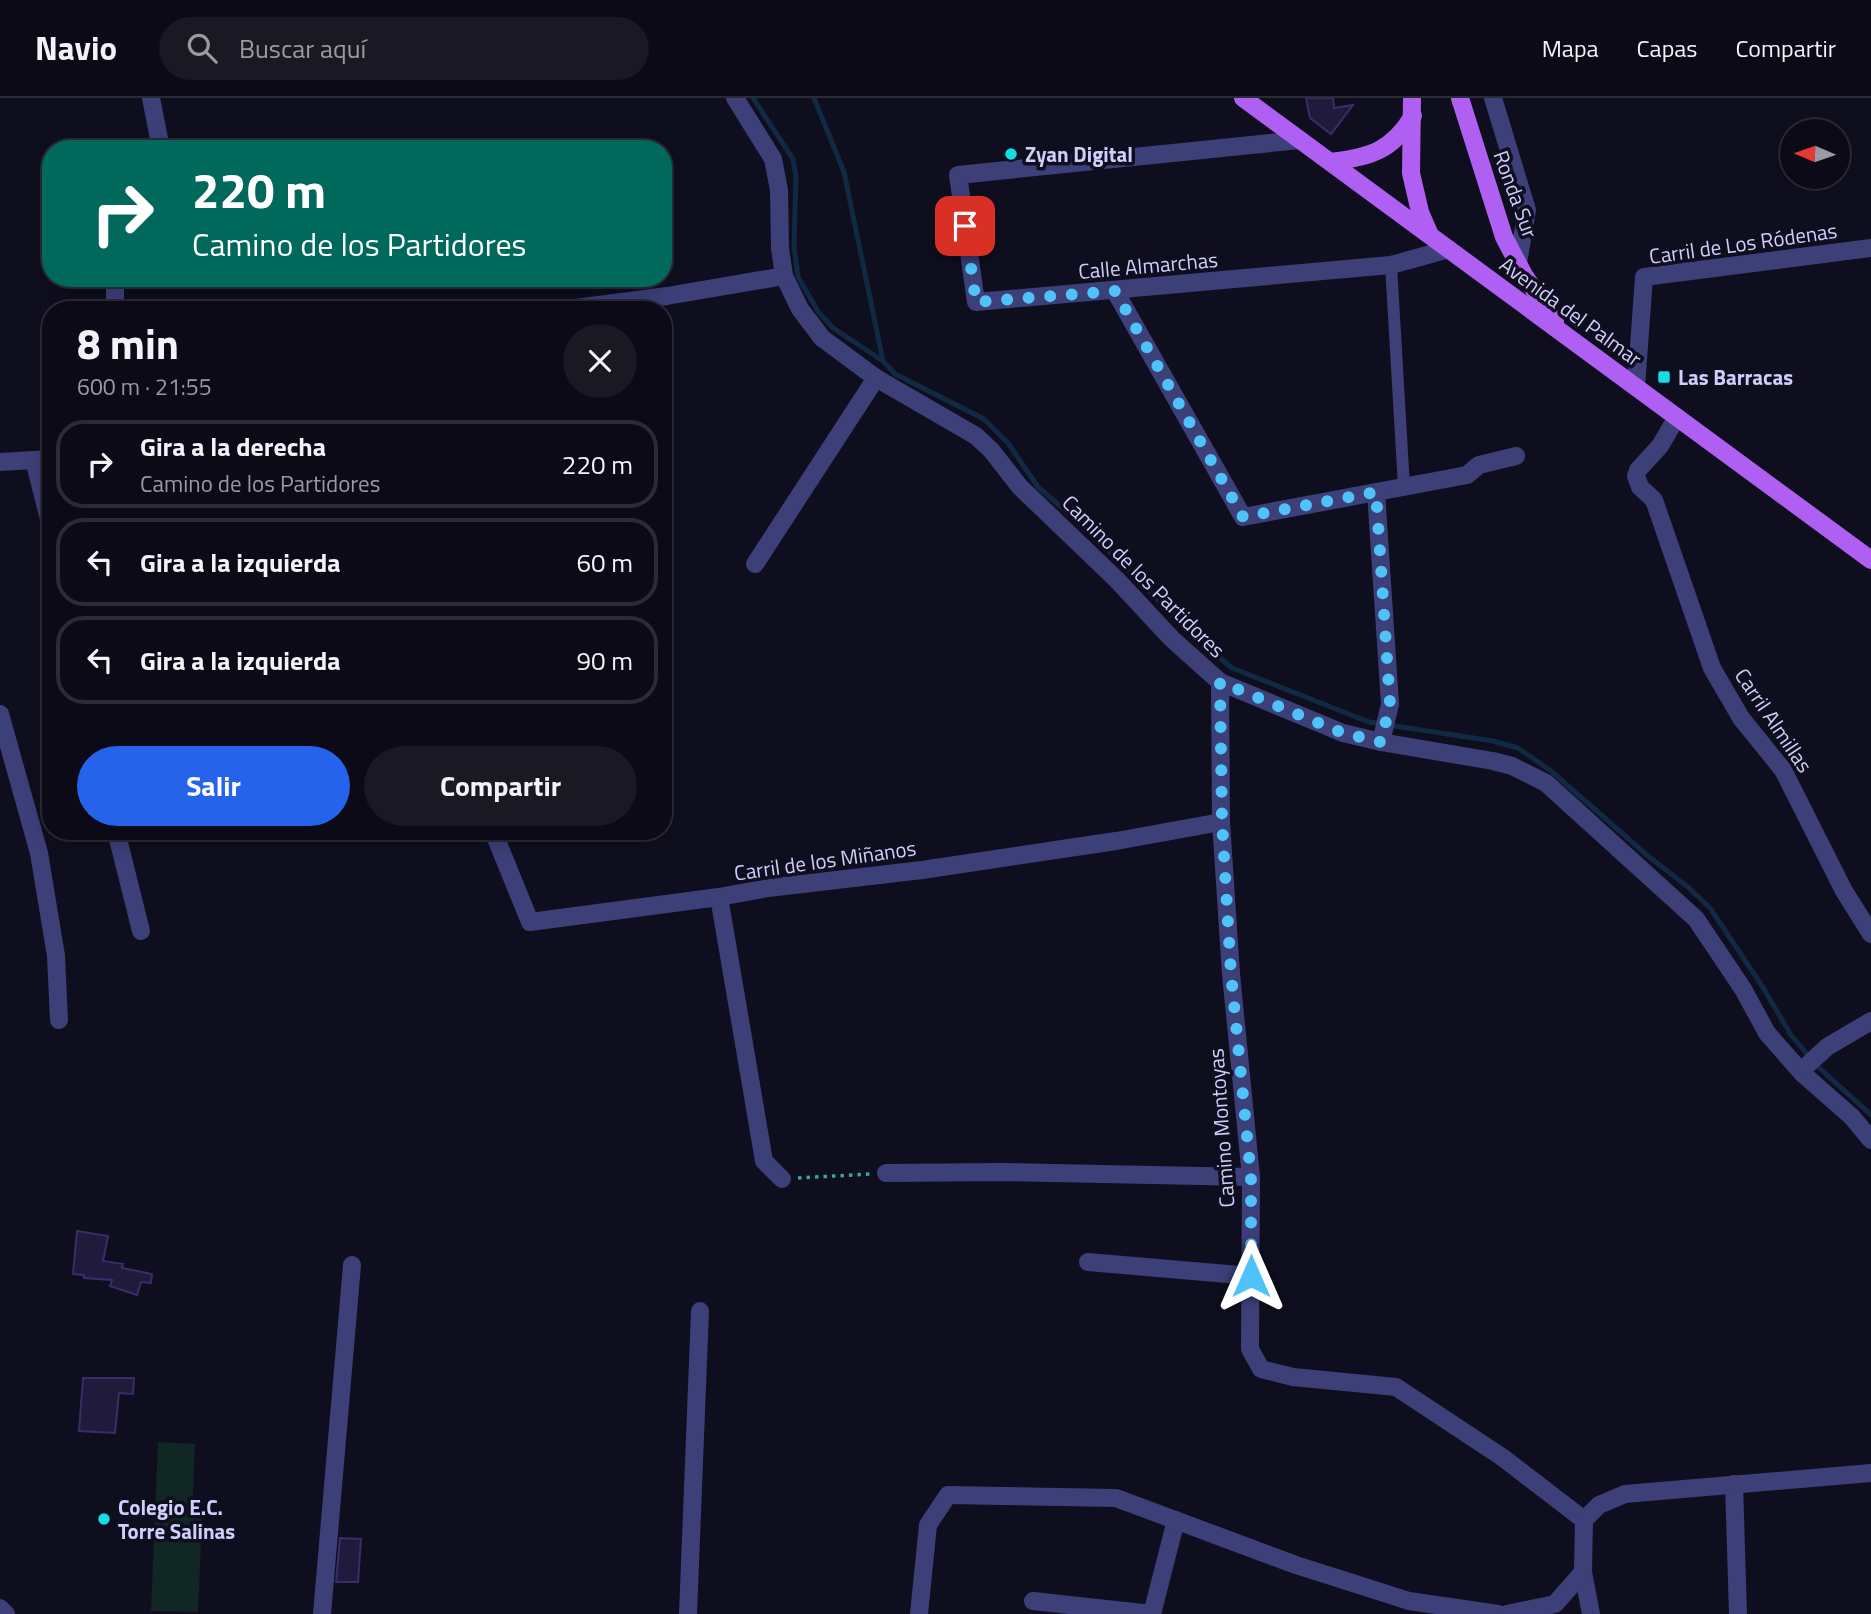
<!DOCTYPE html>
<html lang="es">
<head>
<meta charset="utf-8">
<style>
  body { margin:0; font-family:"Titillium Web",sans-serif; background:#191823; color:#f1f3f6; height:100vh; display:flex; flex-direction:column; font-size:26px; white-space:nowrap }
  * { box-sizing:border-box; margin:0 }
  p { font-size:23px; color:#9a9aa1 }
  .icon { flex:none; width:38px; height:38px; fill:none; stroke:currentColor; stroke-width:2; stroke-linecap:round; stroke-linejoin:round }
  .map { position:relative; flex:1; overflow:hidden }
  .side { position:absolute; left:42px; top:203px; width:630px; height:539px; display:flex; flex-direction:column; background:#0b0a16; border-radius:28px; box-shadow:0 4px 18px #0003,0 0 0 2px #2b2b35 }
  .side>* { flex:none }
  .top-card { position:absolute; left:42px; top:42px; width:630px; height:147px; border-radius:28px; box-shadow:0 4px 18px #0003,0 0 0 2px #2b2b35; background:#00695c; color:#fff; overflow:hidden }
  .needle { width:46px; rotate:272deg }
  .fabs { position:absolute; left:1780px; top:21px; display:grid; gap:14px }
  .fabs a { display:grid; place-items:center; width:70px; height:70px; border-radius:50%; background:#0b0a16; box-shadow:0 4px 18px #0003,0 0 0 2px #2b2b35; font-size:35px }
  .pin { position:absolute; display:grid; place-items:center; width:60px; height:60px; color:#fff; margin:-30px; border-radius:14px; box-shadow:0 4px 10px #0006 }
  .me { position:absolute; width:77px; margin:-38px; rotate:0deg; stroke-linejoin:round; filter:drop-shadow(0 0 5px #0008) }
  .turn { display:flex; align-items:center; gap:24px; height:147px; padding:0 35px; font-size:32px }
  .turn .icon { width:91px; height:91px; stroke-width:2.5 }
  .turn b { display:block; font-size:49px; line-height:60px }
  .round { display:grid; place-items:center; flex:none; width:74px; height:74px; border-radius:37px; background:#191823 }
  .overview { display:flex; align-items:center; justify-content:space-between; height:119px; padding:0 35px }
  h1 { font-size:42px; font-weight:700; line-height:52px }
  .action { display:flex; gap:14px; margin-top:auto; padding:14px 35px }
  .action a { flex:1; height:80px; border-radius:42px; background:#2563eb; color:#fff; font-size:28px; font-weight:700; line-height:80px; text-align:center }
  .action a+a { background:#191823; color:#f1f3f6 }
  ul { padding:0; list-style:none }
  li { display:flex; align-items:center; gap:21px; height:88px; margin:0 14px 10px; padding:0 21px; border:4px solid #2b2b35; border-radius:28px }
  li div { flex:1 }
  li b { display:block; font-size:26px }
  li em { font-style:normal }
  header { display:flex; align-items:center; gap:42px; box-sizing:border-box; height:98px; padding:0 35px; background:#0b0a16; border-bottom:2px solid #2b2b35 }
  header strong { font-size:33px }
  nav { display:flex; gap:38px; margin-inline-start:auto; font-size:24px }
  .search { width:490px; height:63px; background:#191823; display:flex; align-items:center; gap:18px; box-sizing:border-box; padding:0 24px; border-radius:38px; color:#9a9aa1; font-size:26px }
  .map>svg:first-child { display:block }
</style>
</head>
<body>
<header>
<strong>Navio</strong>
<div class="search"><svg class="icon" aria-label="search" viewBox="0 0 24 24"><circle cx="10" cy="10" r="6"/><path d="M15 15l6 6"/></svg>Buscar aquí</div>
<nav><a>Mapa</a><a>Capas</a><a>Compartir</a></nav>
</header>
<div class="map">
<svg width="1871" height="1516" viewBox="0 0 1871 1516">
  <rect width="100%" height="100%" fill="#0f0e1e"/>
  <!-- green -->
  <polygon fill="#112724" points="158,1344 195,1346 192,1419 202,1420 198,1514 151,1513"/>
  <g fill="none" stroke-linecap="round" stroke-linejoin="round">
    <!-- stream -->
    <g stroke="#122943" stroke-width="5">
      <polyline points="753,0 793,61 796,79 794,149 798,179 819,215 833,230 883,263 895,276 984,321 1008,345 1038,389 1090,434 1192,536 1232,570 1369,624 1493,643 1518,650 1551,673 1648,758 1688,789 1710,810 1762,888 1791,937 1815,966 1871,1017"/>
      <polyline points="814,0 844,74 883,263"/>
    </g>
  </g>
  <!-- building -->
  <g fill="#201b3d" stroke="#362f67" stroke-width="2">
    <polygon points="1306,0 1333,0 1334,10 1353,7 1331,36 1310,20"/>
    <polygon points="77,1133 108,1138 103,1163 123,1166 122,1170 152,1176 151,1185 141,1184 137,1197 110,1188 112,1182 84,1180 84,1177 73,1176"/>
    <polygon points="83,1280 134,1280 133,1296 119,1295 115,1335 79,1333"/>
    <polygon points="340,1440 361,1441 358,1484 336,1484"/>
  </g>
  <g fill="none" stroke-linecap="round" stroke-linejoin="round">
    <!-- path -->
    <polyline stroke="#37a697" stroke-width="3.5" stroke-dasharray="3.5 5" stroke-linecap="butt" points="798,1080 870,1076"/>
    <!-- pedestrian -->
    <polyline stroke="#3d3f79" stroke-width="12" points="1391,167 1404,389"/>
    <!-- minor -->
    <g stroke="#3d3f79" stroke-width="18">
      <polyline points="151,0 161,51"/>
      <polyline points="735,0 773,61 779,92 780,150 784,178 800,211 822,240 876,280 976,338 991,352 1020,389 1117,482 1172,541 1220,584 1343,635 1381,644 1493,663 1512,668 1546,685 1696,821 1743,891 1767,935 1803,976 1852,1019 1871,1042"/>
      <polyline points="1493,0 1527,112 1518,165"/>
      <polyline points="1300,42 958,77 976,204 1391,167 1449,151"/>
      <polyline points="1115,193 1243,419 1467,377 1479,367 1516,358"/>
      <polyline points="115,212 115,191 118,180"/>
      <polyline points="561,212 667,198 784,178"/>
      <polyline points="1636,289 1644,179 1871,150"/>
      <polyline points="1677,319 1660,348 1638,372 1636,378 1640,389 1654,402 1712,570 1741,620 1783,672 1844,793 1871,836"/>
      <polyline points="34,362 51,429"/>
      <polyline points="0,364 51,361"/>
      <polyline points="1376,394 1390,606 1381,644"/>
      <polyline points="755,466 876,280"/>
      <polyline points="1220,584 1221,724 1231,876 1251,1079 1250,1251 1261,1271 1293,1279 1396,1289 1502,1359 1584,1422"/>
      <polyline points="0,616 39,755 56,858 59,922"/>
      <polyline points="116,733 141,833"/>
      <polyline points="493,733 530,824 719,799 768,790 922,772 1116,743 1221,724"/>
      <polyline points="719,799 764,1063 782,1081"/>
      <polyline points="1801,973 1827,949 1871,923"/>
      <polyline points="886,1075 1003,1074 1251,1079"/>
      <polyline points="1088,1164 1251,1178"/>
      <polyline points="1734,1386 1738,1516"/>
      <polyline points="1583,1474 1591,1516"/>
      <polyline points="1033,1503 1152,1516 1176,1422"/>
      <polyline points="0,1510 6,1516"/>
      <polyline points="322,1516 352,1167"/>
      <polyline points="688,1516 700,1213"/>
      <polyline points="919,1516 928,1427 948,1397 1116,1400 1296,1467 1409,1503 1498,1516"/>
      <polyline points="1507,1516 1555,1506 1583,1474 1584,1422 1599,1407 1625,1396 1871,1375"/>
    </g>
    <!-- primary -->
    <g stroke="#af5ff2" stroke-width="18">
      <polyline points="1243,0 1871,462"/>
      <polyline points="1412,0 1411,75 1420,114 1430,137"/>
      <polyline points="1460,0 1504,139 1524,177 1555,223"/>
      <path d="M1331,64C1370,59 1392,53 1413,18"/>
    </g>
  </g>
  <g fill="none" stroke-linecap="round" stroke-linejoin="round">
    <!-- route -->
    <polyline stroke="#4fc3f7" stroke-width="12" stroke-dasharray="0 21.6" points="965,128 976,204 1115,193 1243,419 1376,394 1390,606 1381,644 1343,635 1220,584 1222,724 1231,876 1251,1079 1251,1178"/>
  </g>
  <!-- markers -->
  <g fill="#13dde2" stroke="#0f0e1e" stroke-width="2.5">
    <circle cx="1011" cy="56" r="7"/>
    <rect x="1657" y="272" width="14" height="14" rx="3.5"/>
    <circle cx="104" cy="1421" r="7"/>
  </g>
  <g text-anchor="middle" dominant-baseline="central" stroke-width="7" stroke-linejoin="round" paint-order="stroke">
    <!-- poi labels -->
    <g font-size="21" font-weight="bold" fill="#d0cefb" stroke="#0f0e1e" text-anchor="start">
      <text x="1025" y="56">Zyan Digital</text>
      <text x="1678" y="279">Las Barracas</text>
      <text x="118" y="1409">Colegio E.C.<tspan x="118" dy="24">Torre Salinas</tspan></text>
    </g>
    <!-- street labels -->
    <g font-size="21" fill="#d0cefb" stroke="#0f0e1e">
      <text transform="translate(1516 96) rotate(70)">Ronda Sur</text>
      <text transform="translate(1743 145) rotate(-8)">Carril de Los Ródenas</text>
      <text transform="translate(1148 167) rotate(-5)">Calle Almarchas</text>
      <text transform="translate(1571 213) rotate(36)">Avenida del Palmar</text>
      <text transform="translate(1144 478) rotate(45)">Camino de los Partidores</text>
      <text transform="translate(1774 622) rotate(56)">Carril Almillas</text>
      <text transform="translate(825 762) rotate(-8)">Carril de los Miñanos</text>
      <text transform="translate(1221 1030) rotate(-94)">Camino Montoyas</text>
    </g>
  </g>
</svg>
<div class="fabs">
<a><svg class="needle" viewBox="-14 -14 28 28"><path d="M0-13l5 13h-10z" fill="#e53935"/><path d="M0 13l5-13h-10z" fill="#9a9aa1"/></svg></a>
</div>
<div class="pin" style="left:965px;top:128px;background:#d93025"><svg class="icon" aria-label="arrive" viewBox="0 0 24 24"><path d="M6 21V4h12l-3 4 3 4H6"/></svg></div>
<svg class="me" style="left:1251px;top:1178px" viewBox="-20 -20 40 40"><path d="M0-17L14 15 0 8-14 15z" fill="#4fc3f7" stroke="#fff" stroke-width="4"/></svg>
<div class="top-card">
<div class="turn"><svg class="icon" aria-label="right" viewBox="0 0 24 24"><path d="M7 20v-9h11M14 6l5 5-5 5"/></svg><div><b>220 m</b>Camino de los Partidores</div></div>
</div>
<section class="side">
<div class="overview"><div><h1>8 min</h1><p>600 m · 21:55</p></div><a class="round"><svg class="icon" aria-label="close" viewBox="0 0 24 24"><path d="M6 6l12 12M18 6L6 18"/></svg></a></div>
<ul>
<li><svg class="icon" aria-label="right" viewBox="0 0 24 24"><path d="M7 20v-9h11M14 6l5 5-5 5"/></svg><div><b>Gira a la derecha</b><p>Camino de los Partidores</p></div><em>220 m</em></li>
<li><svg class="icon" aria-label="left" viewBox="0 0 24 24"><path d="M17 20v-9H6M10 6l-5 5 5 5"/></svg><div><b>Gira a la izquierda</b></div><em>60 m</em></li>
<li><svg class="icon" aria-label="left" viewBox="0 0 24 24"><path d="M17 20v-9H6M10 6l-5 5 5 5"/></svg><div><b>Gira a la izquierda</b></div><em>90 m</em></li>
</ul>
<div class="action"><a>Salir</a><a>Compartir</a></div>
</section>
</div>
</body>
</html>
